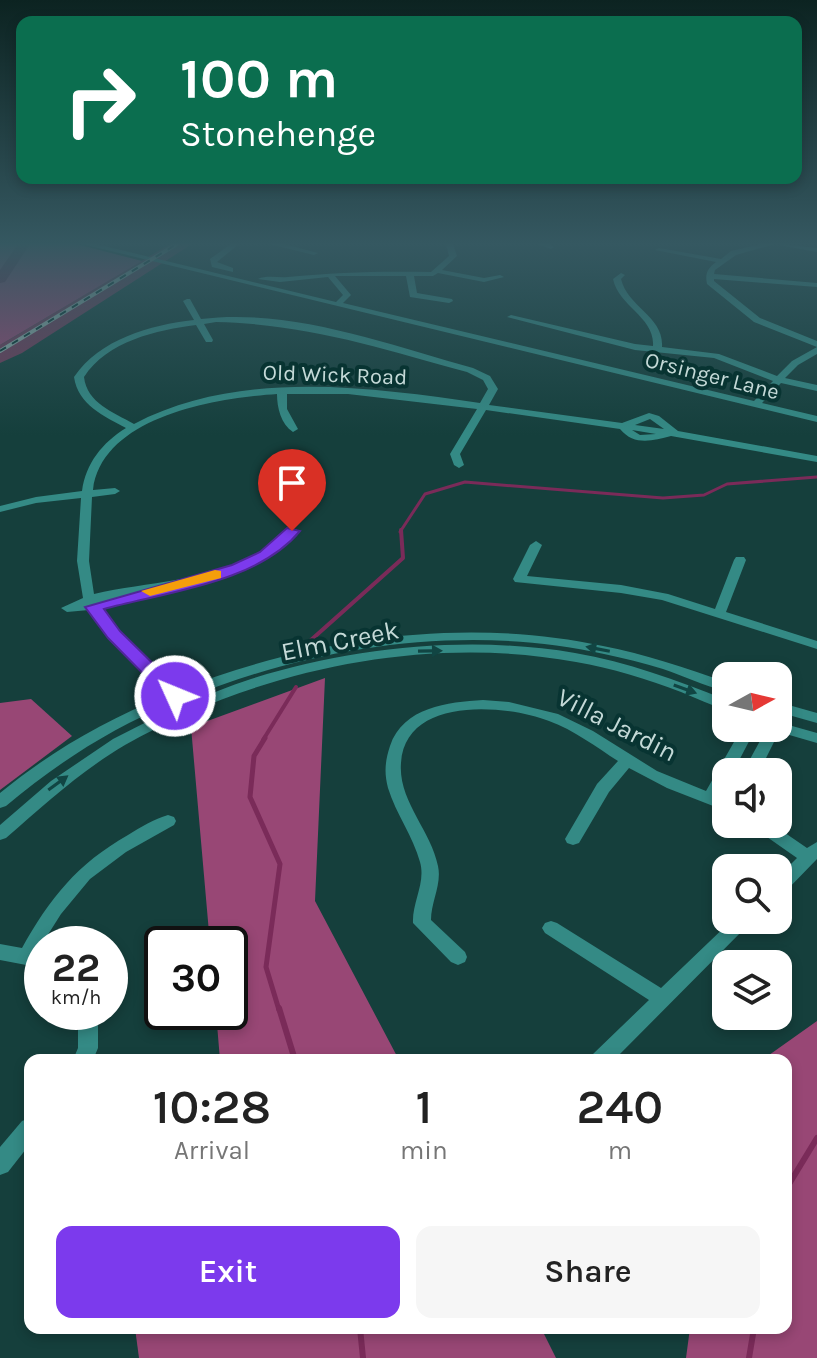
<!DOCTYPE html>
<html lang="en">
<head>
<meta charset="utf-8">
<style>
  body { margin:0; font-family:Karla,sans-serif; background:#f6f6f6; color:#222; height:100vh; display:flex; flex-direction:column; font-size:30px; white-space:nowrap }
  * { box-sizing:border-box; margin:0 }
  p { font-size:26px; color:#767676 }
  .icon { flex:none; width:44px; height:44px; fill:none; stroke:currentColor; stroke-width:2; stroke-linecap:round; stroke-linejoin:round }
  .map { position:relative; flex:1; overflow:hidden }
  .panel { position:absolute; left:24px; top:1054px; width:768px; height:280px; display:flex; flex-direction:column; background:#fff; border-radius:16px; box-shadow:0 4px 12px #0003 }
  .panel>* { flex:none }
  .hud { position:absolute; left:16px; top:16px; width:786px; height:168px; border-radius:16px; box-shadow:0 4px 12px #0003; background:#0b6e4f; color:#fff; overflow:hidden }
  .needle { width:52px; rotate:82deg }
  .fabs { position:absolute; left:712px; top:662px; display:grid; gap:16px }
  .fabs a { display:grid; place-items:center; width:80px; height:80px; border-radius:16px; background:#fff; box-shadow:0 4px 12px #0003; font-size:40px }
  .speed { position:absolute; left:24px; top:926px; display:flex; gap:16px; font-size:40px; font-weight:700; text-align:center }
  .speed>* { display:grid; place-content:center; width:104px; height:104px; border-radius:50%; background:#fff; box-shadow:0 4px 12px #0003; line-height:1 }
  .speed small { font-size:20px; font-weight:400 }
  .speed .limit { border:4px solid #111; border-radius:12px; background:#fff; color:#111 }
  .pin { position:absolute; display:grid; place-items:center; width:68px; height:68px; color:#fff; margin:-82px -34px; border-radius:50% 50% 50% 0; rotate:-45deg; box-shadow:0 0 8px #0007 }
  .pin .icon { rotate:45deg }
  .me { position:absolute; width:88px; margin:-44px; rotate:314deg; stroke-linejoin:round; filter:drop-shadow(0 0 6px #0008) }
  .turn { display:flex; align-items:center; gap:28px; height:168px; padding:0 32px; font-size:36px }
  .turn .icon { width:104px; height:104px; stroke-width:2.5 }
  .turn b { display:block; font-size:56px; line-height:68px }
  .eta { display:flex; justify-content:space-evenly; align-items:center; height:136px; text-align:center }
  .eta b { font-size:48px; font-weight:600; line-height:56px }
  .button { display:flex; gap:16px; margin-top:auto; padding:16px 32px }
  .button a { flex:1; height:92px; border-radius:16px; background:#7c3aed; color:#fff; font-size:32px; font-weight:600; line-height:92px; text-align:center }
  .button a+a { background:#f6f6f6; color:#222 }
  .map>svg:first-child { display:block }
</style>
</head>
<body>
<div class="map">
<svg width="817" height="1358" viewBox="0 0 817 1358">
  <rect width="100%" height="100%" fill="#153f3c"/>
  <!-- green -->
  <polygon fill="#723b5a" points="170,244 192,244 22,353 0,363 0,345"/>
  <!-- forest -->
  <g fill="#984775">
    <polygon points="0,244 76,244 142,261 0,345"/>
    <polygon points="325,678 315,901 399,1060 220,1060 216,1012 230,1012 230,944 210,944 191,727"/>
    <polygon points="31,699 72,736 0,790 0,703"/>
    <polygon points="817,1021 817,1358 686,1358 690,1328 786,1328 786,1060 762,1060"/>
    <polygon points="135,1328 541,1328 556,1358 139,1358"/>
  </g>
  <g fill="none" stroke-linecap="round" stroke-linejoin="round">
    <!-- stream-far3 -->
    <polyline stroke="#7a2b59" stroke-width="3" points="400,532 425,494 465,482 663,498 704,495 727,484 817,477"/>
    <!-- stream-far2 -->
    <g stroke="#7a2b59" stroke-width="4">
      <polyline points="311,640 403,558 401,530"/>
      <polyline points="263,740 296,687"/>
    </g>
    <!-- stream-far1 -->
    <polyline stroke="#7a2b59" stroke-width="5" points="265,738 254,756 250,797 280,864 266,967 279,1010"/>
    <!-- stream -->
    <g stroke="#7a2b59" stroke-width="6">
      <polyline points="279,1008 295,1060"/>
      <polyline points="786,1189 817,1138"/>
      <polyline points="360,1328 363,1358"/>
      <polyline points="749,1358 754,1328"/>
    </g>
    <!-- river -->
    <polygon fill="#7a2b59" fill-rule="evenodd" points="18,244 30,244 5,282 0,283 0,270"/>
    <!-- minor -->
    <g fill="#348a85" fill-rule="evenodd">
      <path d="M82,244H96L336,302L343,295L328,277L280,282L258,279C267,275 278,278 288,277C337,272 382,271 431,272L449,256L446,244H453L457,256L442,270L484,278L500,275L504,277L484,282L438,273L433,276H414L417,293L452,299L453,301L449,303L410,297L406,276H335L351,295L343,303L754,401L773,381L714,358L635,350L507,317L511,315L635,344L653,346C655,317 619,307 613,279L621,273L625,275L621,279C628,308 664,316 662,347L719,354L777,376L792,361L817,347V354L798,365L785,378L817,385V391L781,383L762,403L817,416V422Z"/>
      <polygon points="231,244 239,244 217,262 233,268 233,272 212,267 210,259"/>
      <polygon points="269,244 284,244 318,253 314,255"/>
      <polygon points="538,244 550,244 554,247 551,249"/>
      <path d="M761,244H775L736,255L715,270L714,274L817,283V287L714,279V281L760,318L817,341V347L754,322L707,284C705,274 707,269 716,262L655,250L659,248L721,259L731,251Z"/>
      <polygon points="781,244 817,248 817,252 784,246"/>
      <path d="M187,299H190L201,319C292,308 386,344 473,368L490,376L498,389L489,405L622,423L649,413L659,416L678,431L817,456V462L671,436C652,441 634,446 620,429L486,410L460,454L464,465L459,468L454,465L450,454L477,409L348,394H287V409L298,429L293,432C281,424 277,408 277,394C217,398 102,416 93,490L115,488L120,491L115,494L92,497L89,561L94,594C150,581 216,582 264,549C273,544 280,535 288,529H296L298,531C272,560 238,574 201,581C190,584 176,584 165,588C144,596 124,604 101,608L119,634L177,691C310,638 463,616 603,646C645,654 685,668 726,682V691C704,686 684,676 663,669C644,663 623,658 604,654C465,623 314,646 185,699L188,702C209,695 229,686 251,679C353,647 469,635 575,653C627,662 677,680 726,700V710C711,705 696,698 681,692C647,679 612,668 576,662C425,634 257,670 125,745C81,771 44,805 6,838L0,840V825L51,781L113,739L176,707L173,703C111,728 56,764 6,806L0,808V793C50,752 105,720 166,696L109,640L89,610L67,612L61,608L83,598L77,561L81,498L36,503L0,512V506L36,497L82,491C86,463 102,443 126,428C104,416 78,405 74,377C100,339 150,325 194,320L183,301ZM216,322C307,324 380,348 467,372L483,380L488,389L480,403C368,387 239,369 134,424C113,412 87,403 84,377C107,341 157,330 196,325L206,342H212L213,340L204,324ZM650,419L664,429L635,425ZM632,430L656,434L640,435Z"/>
      <polygon points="536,541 542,545 527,576 621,585 668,594 715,609 734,560 736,557 744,557 746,560 726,612 817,641 817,649 662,600 621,593 515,582 513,579 530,545"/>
      <path d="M483,700L509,702L558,714L593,731L657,771L706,791L742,728H756L733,772H726V784L719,796L726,799V811L667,788L629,768L609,792L579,843L573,845L567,843L565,839L597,784L618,761C596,747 574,730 549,721C505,704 405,696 401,763C398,801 431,830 438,866C442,884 431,902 431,920L465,952L467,957L465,962L458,965L451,962L413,923C412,902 426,883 420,862C413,836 396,814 388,788C384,773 385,761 390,746C403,707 448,702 483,700Z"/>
      <polygon points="778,702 817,713 817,723 778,712"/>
      <polygon points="778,722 817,733 817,743 779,732 759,772 743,772 767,728 778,728"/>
      <path d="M168,815L174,817L176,821L174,825L126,852L90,879L61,914L42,944L39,952H42V968L0,960V944L22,948C50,898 77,864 128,835C141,827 154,819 168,815Z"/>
      <polygon points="752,824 772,824 807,848 817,842 817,859 784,893 778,895 778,877 797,858 754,828"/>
      <polygon points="732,920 753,920 614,1060 590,1060 593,1054 649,1000 545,933 542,928 545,923 551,921 557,923 661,988"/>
      <polygon points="78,1012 98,1012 98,1048 93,1060 73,1060 78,1048"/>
      <polygon points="30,1118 30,1144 8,1172 0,1175 0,1147 22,1121"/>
    </g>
    <!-- rail casing -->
    <g stroke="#93aeab" stroke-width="4">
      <polyline id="rail" points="0,351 177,244"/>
    </g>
    <!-- rail -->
    <use href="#rail" stroke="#083432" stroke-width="2" stroke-dasharray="7" stroke-linecap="butt"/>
  </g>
  <!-- one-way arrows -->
  <defs><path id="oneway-solid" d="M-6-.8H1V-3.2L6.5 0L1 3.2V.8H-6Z" transform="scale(2)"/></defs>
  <g fill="#114543">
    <use href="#oneway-solid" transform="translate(598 649) rotate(-169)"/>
    <use href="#oneway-solid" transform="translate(430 651) rotate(-1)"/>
    <use href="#oneway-solid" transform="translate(685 689) rotate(20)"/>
    <use href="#oneway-solid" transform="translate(58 783) rotate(-36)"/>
  </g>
  <!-- sky -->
  <linearGradient id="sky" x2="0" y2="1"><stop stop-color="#0c2321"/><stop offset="0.56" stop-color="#355861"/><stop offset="1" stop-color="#355861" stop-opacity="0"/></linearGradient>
  <rect width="817" height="435" fill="url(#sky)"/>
  <!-- route -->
  <path fill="#7c3aed" stroke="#51269a" stroke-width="2" d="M287,528L300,531C257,583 166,592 104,609L120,631L182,692V700H169L108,638L85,607L232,565L260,552Z"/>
  <!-- slow -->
  <polygon fill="#f59e0b" points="215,570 221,571 221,578 150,596 141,591"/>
  <g text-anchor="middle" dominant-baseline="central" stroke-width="8" stroke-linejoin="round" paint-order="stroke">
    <!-- far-street labels -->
    <g font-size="22" fill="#c4d9d7" stroke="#083432">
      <text transform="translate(335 375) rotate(2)">Old Wick Road</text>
      <text transform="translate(712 376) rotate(14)">Orsinger Lane</text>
    </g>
    <!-- street labels -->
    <g font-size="26" fill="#c4d9d7" stroke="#083432">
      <text transform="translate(340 641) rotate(-11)">Elm Creek</text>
      <text transform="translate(617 725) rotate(27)">Villa Jardin</text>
    </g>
  </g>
</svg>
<div class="fabs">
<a><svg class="needle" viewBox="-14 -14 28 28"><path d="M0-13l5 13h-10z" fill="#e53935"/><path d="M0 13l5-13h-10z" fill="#767676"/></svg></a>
<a><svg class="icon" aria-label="sound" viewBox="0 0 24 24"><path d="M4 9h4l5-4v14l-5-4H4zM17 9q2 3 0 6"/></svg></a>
<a><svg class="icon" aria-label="search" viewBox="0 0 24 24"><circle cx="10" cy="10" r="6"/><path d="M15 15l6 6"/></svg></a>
<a><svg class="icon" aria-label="layers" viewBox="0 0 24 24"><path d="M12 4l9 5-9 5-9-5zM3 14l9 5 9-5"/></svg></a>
</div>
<div class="speed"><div>22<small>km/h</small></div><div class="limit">30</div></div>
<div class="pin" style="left:292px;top:531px;background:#d93025"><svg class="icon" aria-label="arrive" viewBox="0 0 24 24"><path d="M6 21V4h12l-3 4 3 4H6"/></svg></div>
<svg class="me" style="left:175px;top:696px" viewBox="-20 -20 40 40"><circle r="17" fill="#7c3aed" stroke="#fff" stroke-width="3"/><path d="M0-11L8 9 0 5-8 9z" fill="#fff"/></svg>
<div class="hud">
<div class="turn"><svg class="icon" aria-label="right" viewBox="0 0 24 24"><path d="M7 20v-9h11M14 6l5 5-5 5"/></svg><div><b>100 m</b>Stonehenge</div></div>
</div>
<section class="panel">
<div class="eta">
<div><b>10:28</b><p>Arrival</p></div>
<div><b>1</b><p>min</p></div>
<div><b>240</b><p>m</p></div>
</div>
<div class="button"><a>Exit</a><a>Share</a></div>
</section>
</div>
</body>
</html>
